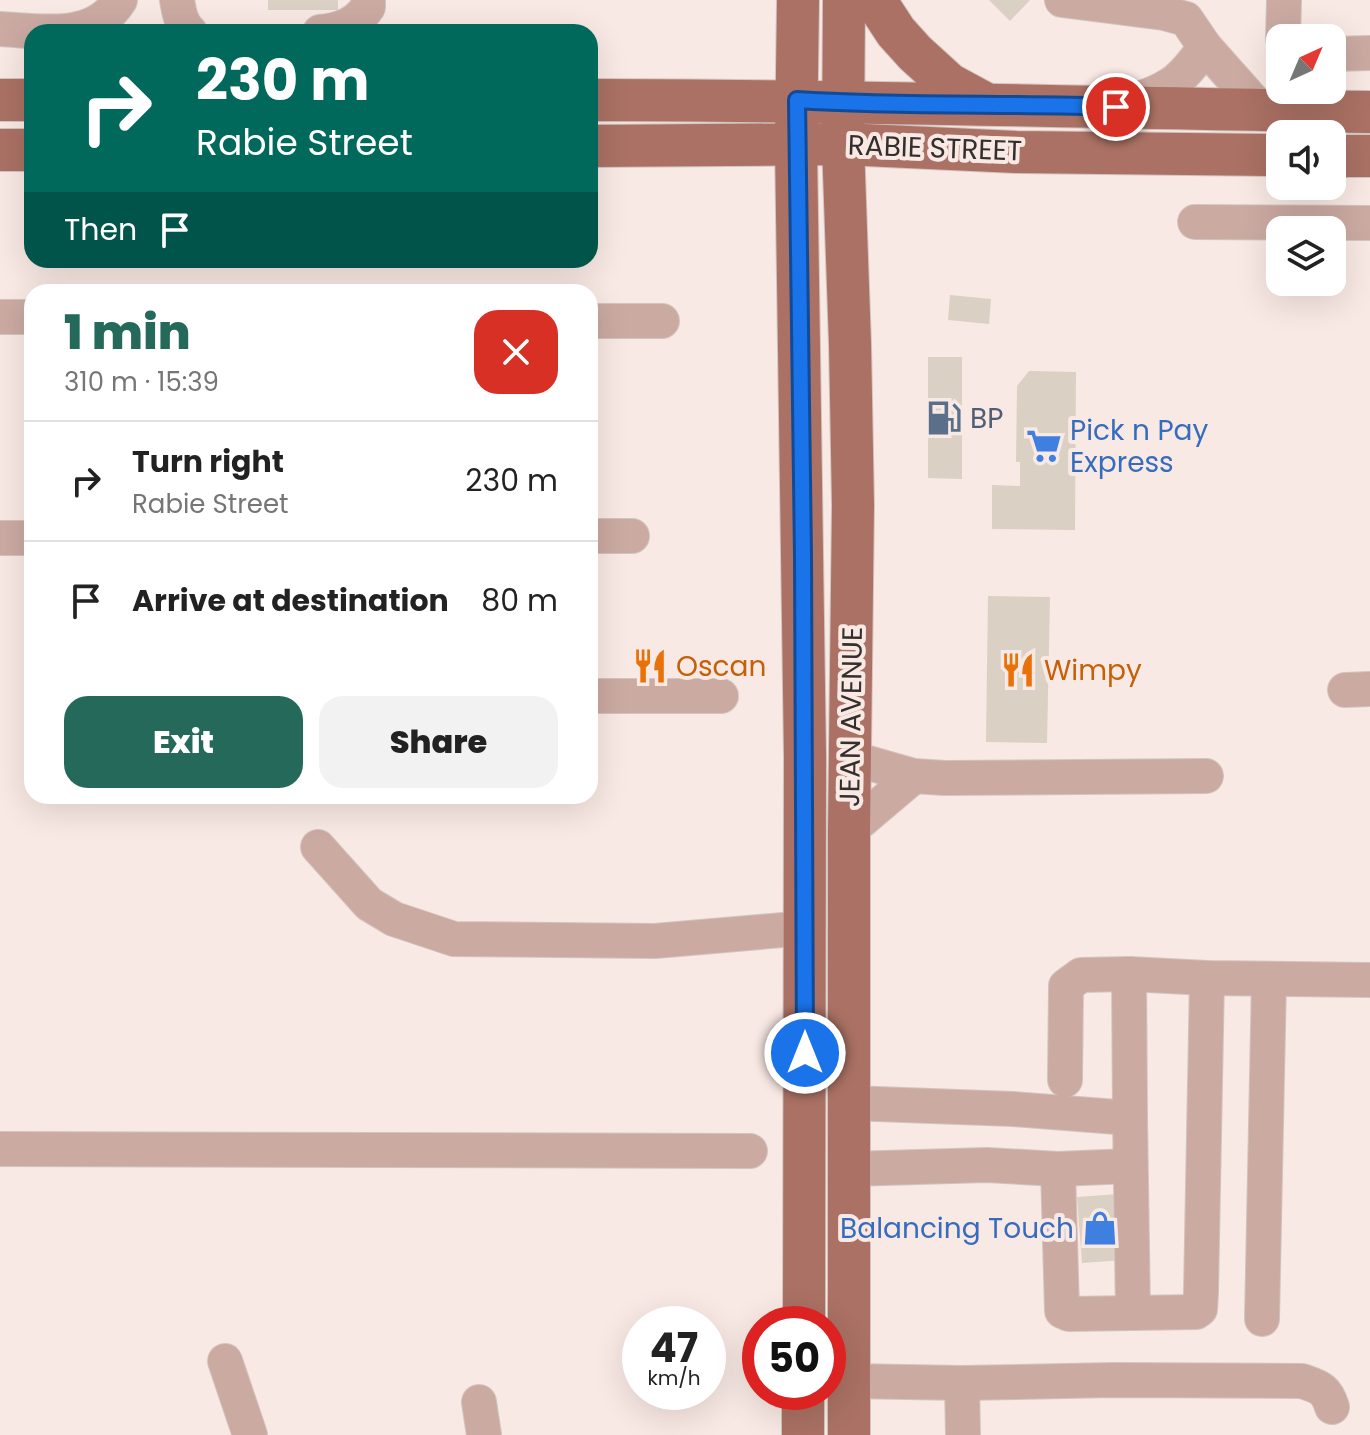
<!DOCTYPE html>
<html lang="en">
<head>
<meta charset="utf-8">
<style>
  body { margin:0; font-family:Poppins,sans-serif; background:#f2f2f2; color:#222; height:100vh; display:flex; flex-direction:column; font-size:30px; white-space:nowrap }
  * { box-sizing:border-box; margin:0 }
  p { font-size:26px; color:#767676 }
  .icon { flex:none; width:44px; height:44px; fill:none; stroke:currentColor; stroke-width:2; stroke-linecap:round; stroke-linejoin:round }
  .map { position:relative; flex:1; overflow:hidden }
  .panel { position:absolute; left:24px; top:284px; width:574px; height:520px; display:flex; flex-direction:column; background:#fff; border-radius:24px; box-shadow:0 8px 32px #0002 }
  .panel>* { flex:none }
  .banner { position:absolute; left:24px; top:24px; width:574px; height:244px; border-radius:24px; box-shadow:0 8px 32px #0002; background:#00695c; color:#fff; overflow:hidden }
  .needle { width:52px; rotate:44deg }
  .tools { position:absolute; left:1266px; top:24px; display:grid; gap:16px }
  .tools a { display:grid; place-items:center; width:80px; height:80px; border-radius:16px; background:#fff; box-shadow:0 8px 32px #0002; font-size:40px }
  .speed { position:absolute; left:622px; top:1306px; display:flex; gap:16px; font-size:40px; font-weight:700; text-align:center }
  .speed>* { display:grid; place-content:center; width:104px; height:104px; border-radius:50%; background:#fff; box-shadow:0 8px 32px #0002; line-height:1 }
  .speed small { font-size:20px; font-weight:400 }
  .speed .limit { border:12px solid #d22; background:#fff; color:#111 }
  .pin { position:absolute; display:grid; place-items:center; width:68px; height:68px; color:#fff; margin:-34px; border:4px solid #fff; border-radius:50%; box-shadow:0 2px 8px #0007 }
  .me { position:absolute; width:88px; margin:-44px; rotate:0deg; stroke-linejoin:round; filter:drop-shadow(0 0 6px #0008) }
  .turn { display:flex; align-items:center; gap:28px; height:168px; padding:0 40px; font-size:36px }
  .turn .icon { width:104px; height:104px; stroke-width:2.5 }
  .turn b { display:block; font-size:56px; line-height:68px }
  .then { display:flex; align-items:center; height:76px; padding:0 40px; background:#0003; gap:16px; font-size:30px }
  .round { display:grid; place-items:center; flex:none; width:84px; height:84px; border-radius:24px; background:#f2f2f2 }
  .headline { display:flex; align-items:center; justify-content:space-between; height:136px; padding:0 40px }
  h1 { font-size:48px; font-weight:800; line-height:60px; color:#25695a }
  .cta { display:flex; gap:16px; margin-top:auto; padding:16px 40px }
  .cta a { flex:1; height:92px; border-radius:24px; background:#25695a; color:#fff; font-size:32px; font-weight:800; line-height:92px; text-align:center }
  .cta a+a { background:#f2f2f2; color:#222 }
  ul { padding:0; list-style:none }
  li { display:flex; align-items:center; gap:24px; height:120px; padding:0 40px; border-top:2px solid #e0e0e0 }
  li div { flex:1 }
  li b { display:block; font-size:30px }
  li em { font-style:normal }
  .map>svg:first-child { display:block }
</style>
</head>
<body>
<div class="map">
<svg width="1370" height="1435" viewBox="0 0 1370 1435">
  <rect width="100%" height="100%" fill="#f9e9e4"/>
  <!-- building -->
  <g fill="#dad0c4">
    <rect x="268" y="0" width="70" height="10"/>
    <polygon points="989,0 1030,0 1010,21"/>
    <polygon points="950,295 991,299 989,324 948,320"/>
    <polygon points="928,357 962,357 962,479 928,478"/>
    <polygon points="1029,371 1076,372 1075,530 992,529 992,485 1020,486 1020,462 1016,462 1017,386"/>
    <polygon points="988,596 1050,597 1047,743 986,742"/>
    <polygon points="1119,1194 1124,1260 1082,1263 1077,1197"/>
  </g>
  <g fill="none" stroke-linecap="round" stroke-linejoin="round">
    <!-- minor casing -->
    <g stroke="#d2c4bf" stroke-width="36">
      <g id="minor">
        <path d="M177,0C179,12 181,24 190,32"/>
        <polyline points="1062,0 1164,13 1186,19 1205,47 1261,110"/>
        <path d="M0,29C42,31 94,42 120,0"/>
        <path d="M320,32C340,30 357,24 368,7V0"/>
        <polyline points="1283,38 1284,0"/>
        <polyline points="1332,54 1370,53"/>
        <path d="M1127,103C1170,88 1178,85 1205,47"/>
        <polyline points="1195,222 1370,223"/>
        <polyline points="0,317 32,317"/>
        <polyline points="590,321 662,321"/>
        <polyline points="590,536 632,536"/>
        <polyline points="0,538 32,538"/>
        <polyline points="1345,690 1370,689"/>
        <polyline points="590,696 721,696"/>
        <polyline points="851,758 914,776 945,778 1206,776"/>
        <polyline points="849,831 914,776"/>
        <polyline points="318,847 369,904 394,919 454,939 655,941 806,928"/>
        <polyline points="1129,974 1130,1118 1133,1313"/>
        <polyline points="1065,1080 1066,986 1081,975 1129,974 1207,978 1370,980"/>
        <polyline points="849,1103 1013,1109 1130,1118"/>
        <polyline points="0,1149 750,1151"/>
        <polyline points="849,1169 987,1165 1058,1169 1130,1166"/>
        <polyline points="1058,1169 1062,1311 1069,1314 1196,1312 1200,1309 1201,1292 1207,978"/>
        <polyline points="1262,1319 1269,979"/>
        <polyline points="225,1361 250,1435"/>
        <path d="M849,1381L962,1383L1113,1380L1302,1381C1319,1387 1326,1388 1332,1407"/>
        <polyline points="962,1383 963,1435"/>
        <polyline points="479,1402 484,1435"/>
      </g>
    </g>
    <!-- major casing -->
    <g stroke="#d2c4bf" stroke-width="44">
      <g id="major">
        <polyline points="798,0 796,145 805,757 804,1324"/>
        <polyline points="844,0 843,144 850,344 853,505 849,831 849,1435"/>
        <polyline points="875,0 896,32 915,53 949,84 986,104"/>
        <polyline points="0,100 32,100"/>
        <path d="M590,100C850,100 1110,108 1370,112"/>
        <polyline points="590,146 843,144 1016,152 1280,155"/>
        <polyline points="0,150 32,150"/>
        <polyline points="1332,156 1370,156"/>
        <polyline points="803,1435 803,1392"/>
      </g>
    </g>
    <!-- minor -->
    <use href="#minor" stroke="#cbaaa2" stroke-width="34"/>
    <!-- major -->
    <use href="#major" stroke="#aa7164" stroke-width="42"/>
  </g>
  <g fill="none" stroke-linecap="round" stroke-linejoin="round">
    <!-- route casing -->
    <g stroke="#114b97" stroke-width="20">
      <path id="route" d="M805,1053L803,555L797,100C903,107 1009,103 1116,107"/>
    </g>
    <!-- route -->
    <use href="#route" stroke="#1a73e8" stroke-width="14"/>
  </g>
  <!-- icons -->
  <defs>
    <g id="fuel-bare" transform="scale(2.76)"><path d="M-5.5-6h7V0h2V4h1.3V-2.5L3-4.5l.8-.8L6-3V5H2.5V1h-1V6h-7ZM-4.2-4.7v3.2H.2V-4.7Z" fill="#5c6f8a" stroke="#f9e9e4" stroke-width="2.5" paint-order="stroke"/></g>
    <g id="supermarket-bare" transform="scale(2.76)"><path d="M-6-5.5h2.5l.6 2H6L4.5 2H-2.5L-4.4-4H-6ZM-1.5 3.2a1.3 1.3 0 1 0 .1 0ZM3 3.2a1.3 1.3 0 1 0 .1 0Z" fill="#3f7fe0" stroke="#f9e9e4" stroke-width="2.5" paint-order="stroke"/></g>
    <g id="restaurant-bare" transform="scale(2.76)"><path d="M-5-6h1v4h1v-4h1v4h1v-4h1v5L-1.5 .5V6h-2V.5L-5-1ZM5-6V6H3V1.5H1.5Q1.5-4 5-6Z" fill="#e8710a" stroke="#f9e9e4" stroke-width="2.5" paint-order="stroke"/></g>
    <g id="shop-bare" transform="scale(2.76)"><path d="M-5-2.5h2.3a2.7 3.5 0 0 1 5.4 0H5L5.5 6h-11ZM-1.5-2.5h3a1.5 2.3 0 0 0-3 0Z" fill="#3f7fe0" stroke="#f9e9e4" stroke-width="2.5" paint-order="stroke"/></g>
  </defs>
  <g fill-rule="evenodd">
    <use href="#fuel-bare" x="944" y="418"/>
    <use href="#supermarket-bare" x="1044" y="446"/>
    <use href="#restaurant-bare" x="650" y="666"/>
    <use href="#restaurant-bare" x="1018" y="670"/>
    <use href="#shop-bare" x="1100" y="1228"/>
  </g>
  <g text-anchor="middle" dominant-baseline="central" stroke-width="8" stroke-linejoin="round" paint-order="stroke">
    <!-- street labels -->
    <g font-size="28" fill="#352f2c" stroke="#f9e9e4">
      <text transform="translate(935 148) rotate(2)">RABIE STREET</text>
      <text transform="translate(851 717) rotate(-89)">JEAN AVENUE</text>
    </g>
    <!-- service labels -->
    <g font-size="28" fill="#4e5e75" stroke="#f9e9e4" text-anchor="start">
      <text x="970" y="418">BP</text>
    </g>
    <!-- shop labels -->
    <g font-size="28" fill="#366cbe" stroke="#f9e9e4" text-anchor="start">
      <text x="1070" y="430">Pick n Pay<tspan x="1070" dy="32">Express</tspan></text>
      <text x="1074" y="1228" text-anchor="end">Balancing Touch</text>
    </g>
    <!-- food labels -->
    <g font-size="28" fill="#c56008" stroke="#f9e9e4" text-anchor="start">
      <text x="676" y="666">Oscan</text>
      <text x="1044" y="670">Wimpy</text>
    </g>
  </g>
</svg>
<div class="tools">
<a><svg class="needle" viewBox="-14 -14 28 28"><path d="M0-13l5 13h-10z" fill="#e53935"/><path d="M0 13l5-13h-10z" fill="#767676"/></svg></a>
<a><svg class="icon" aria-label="sound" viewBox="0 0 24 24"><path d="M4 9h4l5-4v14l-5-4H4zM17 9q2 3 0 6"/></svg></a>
<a><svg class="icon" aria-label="layers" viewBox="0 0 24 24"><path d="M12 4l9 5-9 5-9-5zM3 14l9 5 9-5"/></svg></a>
</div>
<div class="speed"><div>47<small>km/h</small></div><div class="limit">50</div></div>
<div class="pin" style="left:1116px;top:107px;background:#d93025"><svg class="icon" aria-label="arrive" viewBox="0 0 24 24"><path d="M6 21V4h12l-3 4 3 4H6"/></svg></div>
<svg class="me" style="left:805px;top:1053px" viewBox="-20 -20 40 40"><circle r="17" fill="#1a73e8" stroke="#fff" stroke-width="3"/><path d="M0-11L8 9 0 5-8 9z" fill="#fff"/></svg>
<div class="banner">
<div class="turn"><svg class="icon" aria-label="right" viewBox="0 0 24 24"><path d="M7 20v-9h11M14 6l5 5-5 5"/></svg><div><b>230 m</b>Rabie Street</div></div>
<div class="then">Then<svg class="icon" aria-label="arrive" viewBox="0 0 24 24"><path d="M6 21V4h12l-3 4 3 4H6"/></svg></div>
</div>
<section class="panel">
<div class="headline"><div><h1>1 min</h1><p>310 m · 15:39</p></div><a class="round" style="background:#d93025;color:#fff"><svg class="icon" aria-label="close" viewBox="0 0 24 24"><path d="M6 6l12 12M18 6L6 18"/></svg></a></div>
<ul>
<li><svg class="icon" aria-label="right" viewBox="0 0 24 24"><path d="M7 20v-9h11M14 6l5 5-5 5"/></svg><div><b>Turn right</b><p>Rabie Street</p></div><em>230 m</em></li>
<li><svg class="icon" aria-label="arrive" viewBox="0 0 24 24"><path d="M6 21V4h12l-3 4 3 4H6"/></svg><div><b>Arrive at destination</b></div><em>80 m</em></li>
</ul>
<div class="cta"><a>Exit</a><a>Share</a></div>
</section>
</div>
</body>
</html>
